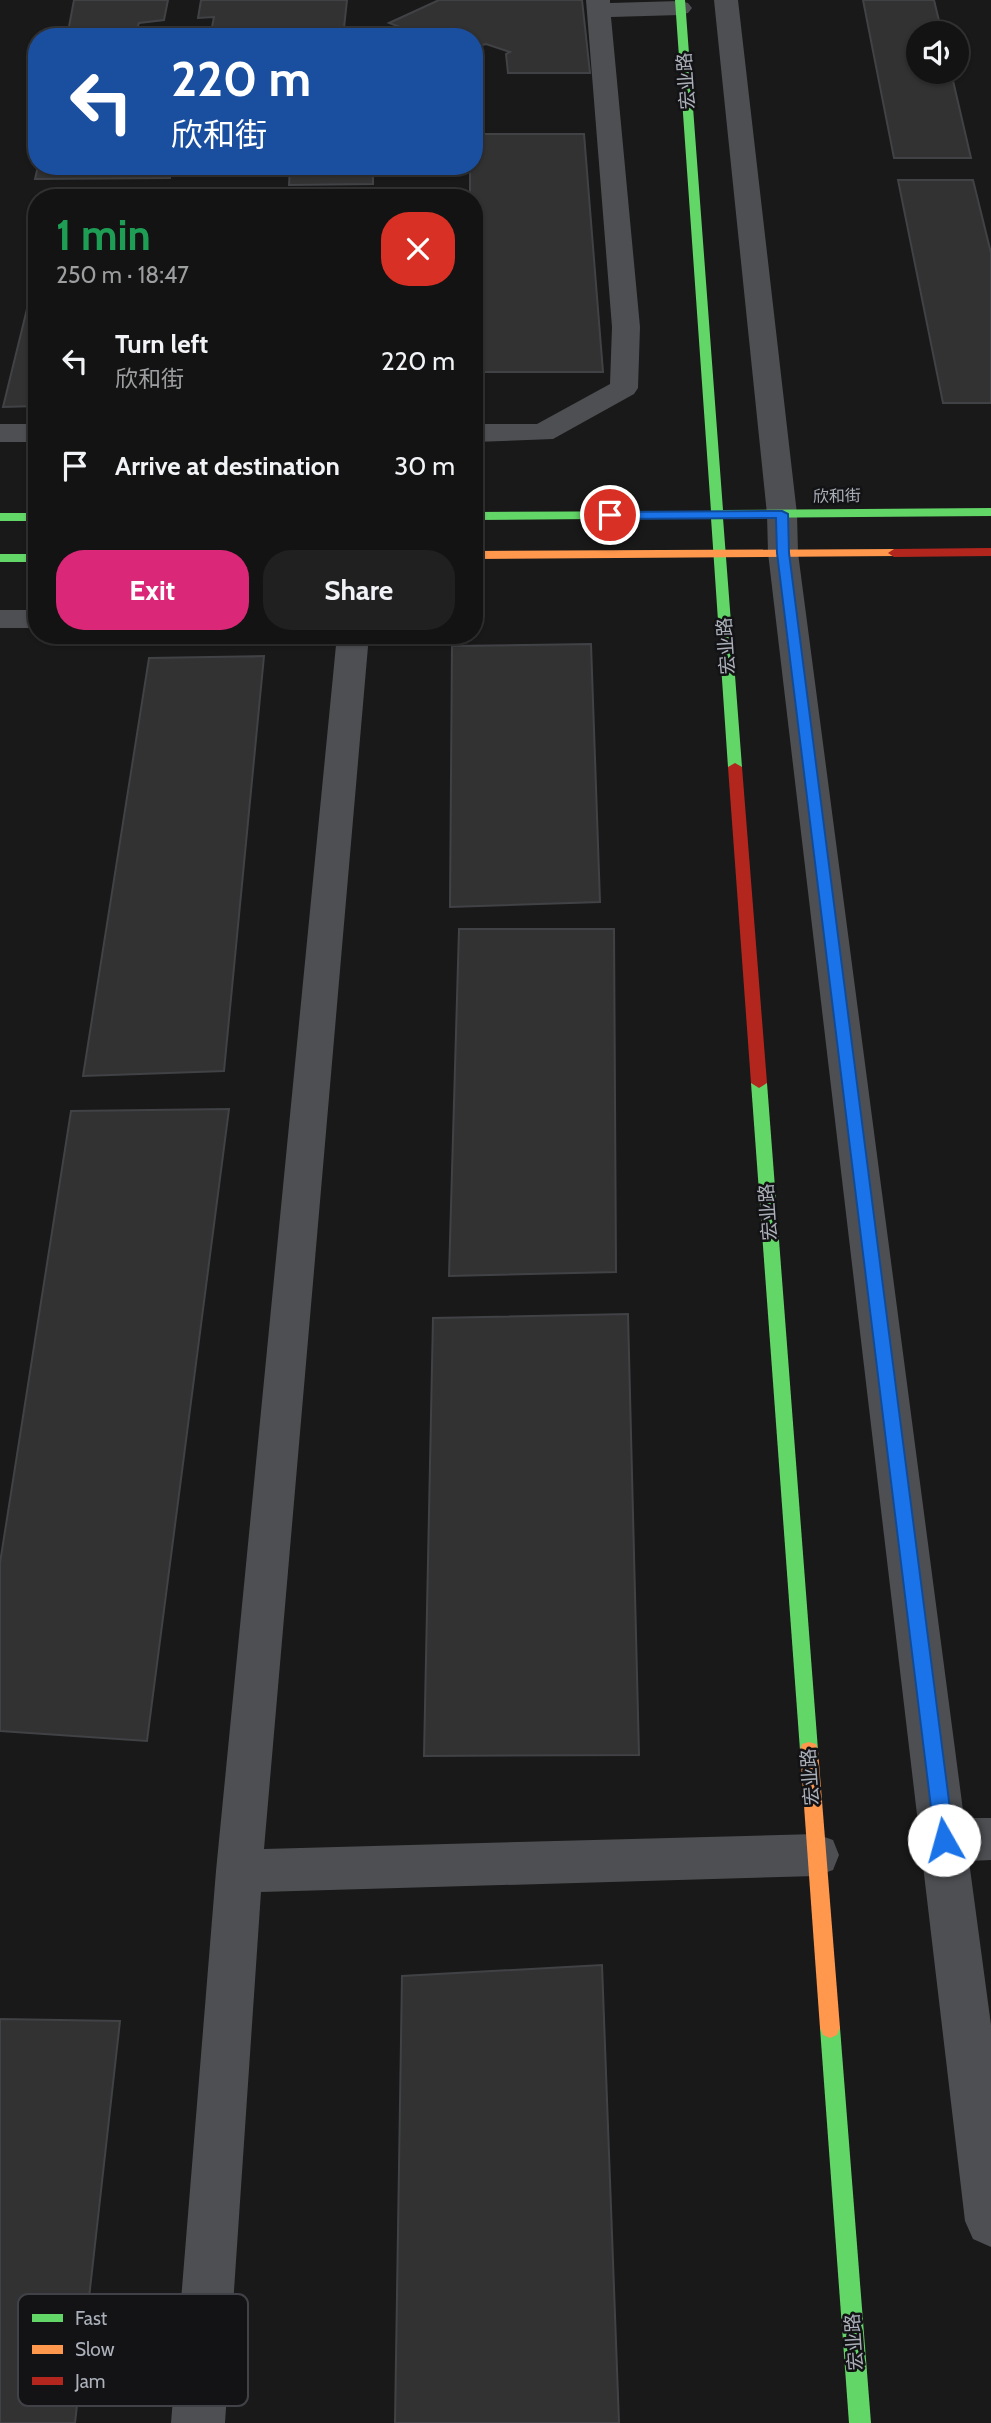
<!DOCTYPE html>
<html lang="en">
<head>
<meta charset="utf-8">
<style>
  body { margin:0; font-family:Cabin,"Noto Sans SC",sans-serif; background:#202021; color:#f1f3f6; height:100vh; display:flex; flex-direction:column; font-size:26px; white-space:nowrap }
  * { box-sizing:border-box; margin:0 }
  p { font-size:23px; color:#9d9ea0 }
  .icon { flex:none; width:38px; height:38px; fill:none; stroke:currentColor; stroke-width:2; stroke-linecap:round; stroke-linejoin:round }
  .map { position:relative; flex:1; overflow:hidden }
  .drawer { position:absolute; left:28px; top:189px; width:455px; height:455px; display:flex; flex-direction:column; background:#131313; border-radius:28px; box-shadow:0 2px 5px #0004,0 0 0 2px #323233 }
  .drawer>* { flex:none }
  .guide { position:absolute; left:28px; top:28px; width:455px; height:147px; border-radius:28px; box-shadow:0 2px 5px #0004,0 0 0 2px #323233; background:#1a4fa0; color:#fff; overflow:hidden }
  .fabs { position:absolute; left:906px; top:21px; display:grid; gap:14px }
  .fabs a { display:grid; place-items:center; width:63px; height:63px; border-radius:50%; background:#131313; box-shadow:0 2px 5px #0004,0 0 0 2px #323233; font-size:35px }
  .pin { position:absolute; display:grid; place-items:center; width:60px; height:60px; color:#fff; margin:-30px; border:4px solid #fff; border-radius:50%; box-shadow:0 2px 7px #0007 }
  .me { position:absolute; width:77px; margin:-38px; rotate:353deg; stroke-linejoin:round; filter:drop-shadow(0 0 5px #0008) }
  .turn { display:flex; align-items:center; gap:24px; height:147px; padding:0 28px; font-size:32px }
  .turn .icon { width:91px; height:91px; stroke-width:2.5 }
  .turn b { display:block; font-size:49px; line-height:60px }
  .round { display:grid; place-items:center; flex:none; width:74px; height:74px; border-radius:28px; background:#202021 }
  .overview { display:flex; align-items:center; justify-content:space-between; height:119px; padding:0 28px }
  h1 { font-size:42px; font-weight:800; line-height:52px; color:#1e9e55 }
  .primary-button { display:flex; gap:14px; margin-top:auto; padding:14px 28px }
  .primary-button a { flex:1; height:80px; border-radius:28px; background:#db2777; color:#fff; font-size:28px; font-weight:800; line-height:80px; text-align:center }
  .primary-button a+a { background:#202021; color:#f1f3f6 }
  ul { padding:0; list-style:none }
  li { display:flex; align-items:center; gap:21px; height:105px; padding:0 28px }
  li div { flex:1 }
  li b { display:block; font-size:26px }
  li em { font-style:normal }
  .map>svg:first-child { display:block }
</style>
</head>
<body>
<div class="map">
<svg width="991" height="2423" viewBox="0 0 991 2423">
  <rect width="100%" height="100%" fill="#191919"/>
  <!-- building -->
  <g fill="#323233" stroke="#414245" stroke-width="2">
    <polygon points="74,0 168,0 164,20 139,23 134,37 67,37"/>
    <polygon points="201,0 347,0 343,37 210,37 214,17 198,18"/>
    <polygon points="439,0 582,0 590,73 508,73 506,54 510,52 486,44 474,47 474,37 408,37 416,33 389,23"/>
    <polygon points="863,0 934,0 942,33 919,33 919,72 951,72 971,158 894,158"/>
    <polygon points="474,134 584,134 603,372 474,372 474,198 470,198 470,166 474,166"/>
    <polygon points="38,166 172,166 170,178 35,179"/>
    <polygon points="290,166 373,166 373,184 289,185"/>
    <polygon points="898,180 973,180 991,253 991,403 943,403"/>
    <polygon points="37,268 37,406 3,407"/>
    <polygon points="591,644 600,902 450,907 452,646"/>
    <polygon points="264,656 224,1071 83,1076 149,658"/>
    <polygon points="459,929 614,929 616,1272 449,1276"/>
    <polygon points="229,1109 147,1741 0,1731 0,1563 71,1111"/>
    <polygon points="628,1314 639,1755 424,1756 433,1318"/>
    <polygon points="602,1965 619,2423 395,2423 402,1976"/>
    <polygon points="0,2019 120,2021 75,2423 0,2423"/>
  </g>
  <g fill="none" stroke-linecap="round" stroke-linejoin="round">
    <!-- street -->
    <g fill="#4e4f52" fill-rule="evenodd">
      <polygon points="586,0 610,0 610,3 680,1 688,3 692,8 688,13 680,15 611,17 640,327 638,388 634,394 553,439 474,442 474,424 537,424 610,384 612,327"/>
      <polygon points="714,0 738,0 797,514 798,553 964,1818 991,1818 991,1860 969,1861 991,2025 991,2247 973,2239 965,2221 768,553 767,514"/>
      <rect x="0" y="424" width="37" height="18"/>
      <rect x="0" y="610" width="37" height="18"/>
      <polygon points="337,635 369,635 264,1849 816,1834 833,1840 839,1855 833,1870 816,1876 261,1892 225,2423 171,2423 216,1871"/>
    </g>
    <!-- fast -->
    <g fill="#63d668" fill-rule="evenodd">
      <polygon points="675,0 685,0 723,510 991,508 991,516 723,518 742,767 735,771 728,767 711,518 474,520 474,512 711,511"/>
      <rect x="0" y="513" width="37" height="8"/>
      <rect x="0" y="554" width="37" height="8"/>
      <polygon points="759,1078 767,1083 818,1750 816,1756 809,1758 802,1756 800,1750 751,1083"/>
      <polygon points="830,2018 837,2021 840,2028 871,2423 849,2423 820,2028 823,2021"/>
    </g>
    <!-- slow -->
    <g fill="#ff974d" fill-rule="evenodd">
      <polygon points="894,549 898,550 898,556 474,559 474,551"/>
      <polygon points="809,1742 816,1744 818,1750 840,2028 837,2035 830,2038 823,2035 820,2028 800,1750 802,1744"/>
    </g>
    <!-- jam -->
    <g fill="#b3261e" fill-rule="evenodd">
      <polygon points="991,548 991,556 894,557 888,553 894,549"/>
      <polygon points="735,763 742,767 767,1083 759,1088 751,1083 728,767"/>
    </g>
  </g>
  <!-- route -->
  <polygon fill="#1a73e8" stroke="#114b97" stroke-width="2" points="782,511 788,514 789,553 954,1840 951,1846 944,1849 937,1846 935,1840 777,553 776,518 610,519 604,515 610,512"/>
  <g text-anchor="middle" dominant-baseline="central" stroke-width="5" stroke-linejoin="round" paint-order="stroke">
    <!-- far-street labels -->
    <g font-size="16" fill="#abb0ba" stroke="#131315">
      <text transform="translate(837 496) rotate(-1)">欣和街</text>
    </g>
    <!-- street labels -->
    <g font-size="19" fill="#abb0ba" stroke="#131315">
      <text transform="translate(686 81) rotate(-94)">宏业路</text>
      <text transform="translate(726 646) rotate(-94)">宏业路</text>
      <text transform="translate(768 1212) rotate(-94)">宏业路</text>
      <text transform="translate(810 1777) rotate(-94)">宏业路</text>
      <text transform="translate(854 2342) rotate(-94)">宏业路</text>
    </g>
  </g>
  <!-- legend -->
  <rect x="18" y="2294" width="230" height="112" rx="10" fill="#131315" stroke="#414247" stroke-width="2"/>
  <rect x="32" y="2314" width="31" height="8" fill="#63d668"/>
  <rect x="32" y="2345" width="31" height="9" fill="#ff974d"/>
  <rect x="32" y="2377" width="31" height="8" fill="#b3261e"/>
  <g font-size="19" fill="#abb0ba">
    <text x="75" y="2325">Fast</text>
    <text x="75" y="2356">Slow</text>
    <text x="75" y="2388">Jam</text>
  </g>
</svg>
<div class="fabs">
<a><svg class="icon" aria-label="sound" viewBox="0 0 24 24"><path d="M4 9h4l5-4v14l-5-4H4zM17 9q2 3 0 6"/></svg></a>
</div>
<div class="pin" style="left:610px;top:515px;background:#d93025"><svg class="icon" aria-label="arrive" viewBox="0 0 24 24"><path d="M6 21V4h12l-3 4 3 4H6"/></svg></div>
<svg class="me" style="left:944px;top:1840px" viewBox="-20 -20 40 40"><circle r="19" fill="#fff"/><path d="M0-13L10 11 0 6-10 11z" fill="#1a73e8"/></svg>
<div class="guide">
<div class="turn"><svg class="icon" aria-label="left" viewBox="0 0 24 24"><path d="M17 20v-9H6M10 6l-5 5 5 5"/></svg><div><b>220 m</b>欣和街</div></div>
</div>
<section class="drawer">
<div class="overview"><div><h1>1 min</h1><p>250 m · 18:47</p></div><a class="round" style="background:#d93025;color:#fff"><svg class="icon" aria-label="close" viewBox="0 0 24 24"><path d="M6 6l12 12M18 6L6 18"/></svg></a></div>
<ul>
<li><svg class="icon" aria-label="left" viewBox="0 0 24 24"><path d="M17 20v-9H6M10 6l-5 5 5 5"/></svg><div><b>Turn left</b><p>欣和街</p></div><em>220 m</em></li>
<li><svg class="icon" aria-label="arrive" viewBox="0 0 24 24"><path d="M6 21V4h12l-3 4 3 4H6"/></svg><div><b>Arrive at destination</b></div><em>30 m</em></li>
</ul>
<div class="primary-button"><a>Exit</a><a>Share</a></div>
</section>
</div>
</body>
</html>
